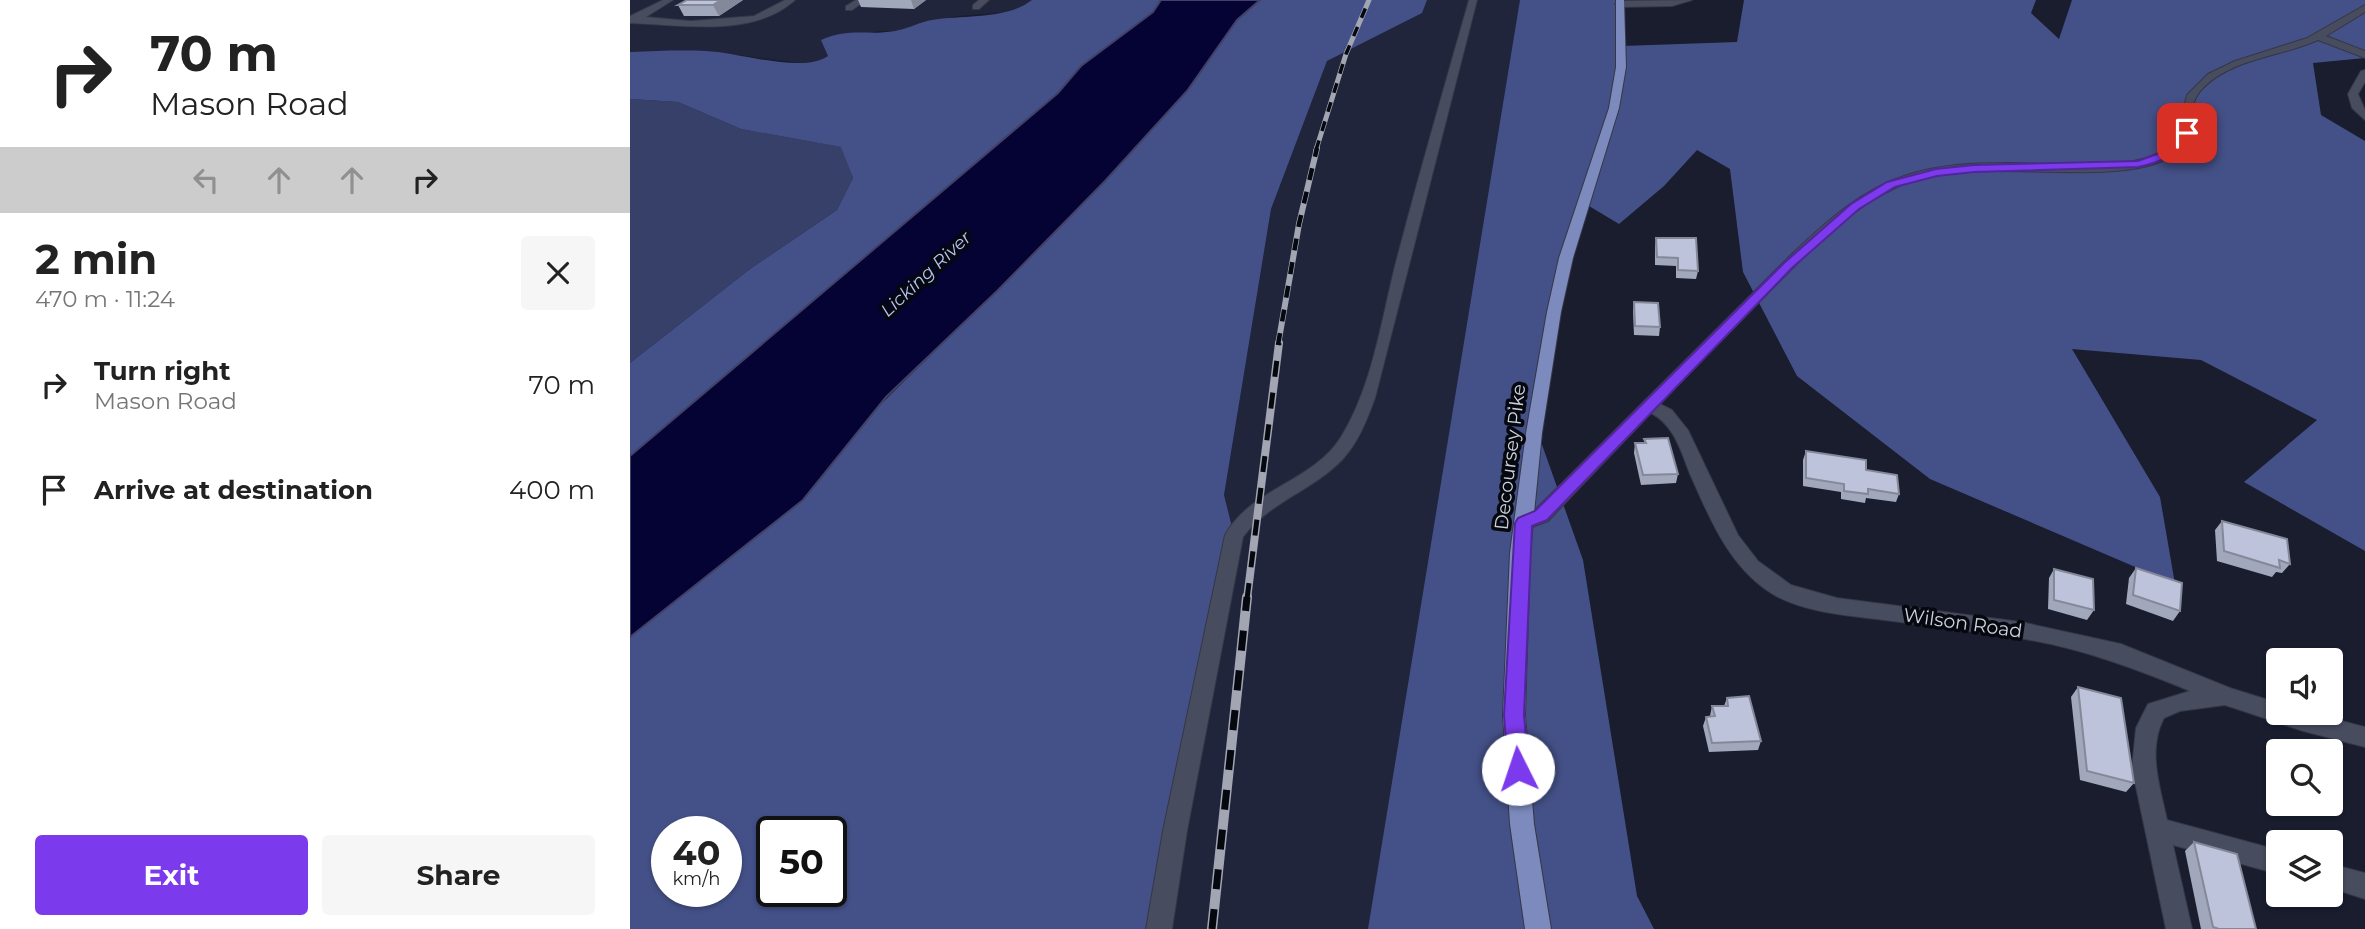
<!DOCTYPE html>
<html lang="en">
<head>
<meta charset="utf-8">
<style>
  body { margin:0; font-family:Montserrat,sans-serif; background:#f6f6f6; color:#222; height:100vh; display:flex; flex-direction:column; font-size:26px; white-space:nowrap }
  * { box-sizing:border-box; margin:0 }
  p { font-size:23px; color:#767676 }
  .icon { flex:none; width:38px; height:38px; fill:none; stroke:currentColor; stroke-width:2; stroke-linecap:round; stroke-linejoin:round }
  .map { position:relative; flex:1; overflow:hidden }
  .panel { display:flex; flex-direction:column; background:#fff; width:630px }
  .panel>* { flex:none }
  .banner { background:#fff; color:#222; overflow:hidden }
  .controls { position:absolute; left:1636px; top:648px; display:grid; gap:14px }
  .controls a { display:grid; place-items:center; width:77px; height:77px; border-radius:7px; background:#fff; box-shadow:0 2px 5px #0004; font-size:35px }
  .speed { position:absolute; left:21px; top:816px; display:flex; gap:14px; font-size:35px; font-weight:700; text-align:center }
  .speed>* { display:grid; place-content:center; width:91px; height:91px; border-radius:50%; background:#fff; box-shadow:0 2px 5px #0004; line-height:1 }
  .speed small { font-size:18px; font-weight:400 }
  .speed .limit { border:4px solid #111; border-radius:10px; background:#fff; color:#111 }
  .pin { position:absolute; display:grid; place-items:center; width:60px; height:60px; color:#fff; margin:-30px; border-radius:14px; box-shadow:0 4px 10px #0006 }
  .me { position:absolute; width:77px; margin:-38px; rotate:356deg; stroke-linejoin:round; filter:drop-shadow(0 0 5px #0008) }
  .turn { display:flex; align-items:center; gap:24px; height:147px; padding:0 35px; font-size:32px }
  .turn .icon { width:91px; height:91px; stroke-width:2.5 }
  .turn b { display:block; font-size:49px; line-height:60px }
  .lanes { display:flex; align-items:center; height:66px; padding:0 35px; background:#0003; justify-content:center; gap:35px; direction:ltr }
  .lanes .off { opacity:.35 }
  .round { display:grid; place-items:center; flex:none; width:74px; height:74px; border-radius:7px; background:#f6f6f6 }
  .head { display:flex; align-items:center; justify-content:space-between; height:119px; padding:0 35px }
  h1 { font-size:42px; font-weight:700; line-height:52px }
  .button { display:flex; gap:14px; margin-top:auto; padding:14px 35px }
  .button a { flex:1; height:80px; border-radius:7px; background:#7c3aed; color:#fff; font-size:28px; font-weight:700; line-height:80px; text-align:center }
  .button a+a { background:#f6f6f6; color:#222 }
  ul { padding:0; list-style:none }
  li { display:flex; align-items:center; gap:21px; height:105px; padding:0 35px }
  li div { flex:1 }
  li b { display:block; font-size:26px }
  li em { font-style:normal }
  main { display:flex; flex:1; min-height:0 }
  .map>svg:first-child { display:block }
</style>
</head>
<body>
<main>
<section class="panel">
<div class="banner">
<div class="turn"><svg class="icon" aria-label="right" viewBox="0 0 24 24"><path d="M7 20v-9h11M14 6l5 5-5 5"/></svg><div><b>70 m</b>Mason Road</div></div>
<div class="lanes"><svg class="icon off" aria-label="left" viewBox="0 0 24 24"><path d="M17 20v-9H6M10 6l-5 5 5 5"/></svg><svg class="icon off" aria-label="ahead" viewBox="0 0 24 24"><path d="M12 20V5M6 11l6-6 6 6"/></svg><svg class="icon off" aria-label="ahead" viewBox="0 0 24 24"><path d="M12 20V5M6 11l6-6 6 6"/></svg><svg class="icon" aria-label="right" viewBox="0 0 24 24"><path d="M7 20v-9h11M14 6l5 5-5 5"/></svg></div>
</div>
<div class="head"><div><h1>2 min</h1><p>470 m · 11:24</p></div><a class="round"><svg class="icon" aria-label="close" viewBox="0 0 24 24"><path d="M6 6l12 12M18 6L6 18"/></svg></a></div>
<ul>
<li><svg class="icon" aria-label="right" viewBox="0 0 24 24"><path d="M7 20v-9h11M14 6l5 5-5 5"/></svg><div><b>Turn right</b><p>Mason Road</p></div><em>70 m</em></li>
<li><svg class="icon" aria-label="arrive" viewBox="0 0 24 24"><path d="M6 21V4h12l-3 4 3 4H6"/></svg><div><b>Arrive at destination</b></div><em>400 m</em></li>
</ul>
<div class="button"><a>Exit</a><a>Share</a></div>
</section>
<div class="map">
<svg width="1735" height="929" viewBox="0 0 1735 929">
  <rect width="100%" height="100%" fill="#191d2e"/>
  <!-- built -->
  <g fill="#20253c">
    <polygon points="0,0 402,0 394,6 376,12 327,16 265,31 247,31 196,50 198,56 192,60 171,63 77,51 0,52"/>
    <polygon points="797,0 990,0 953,203 904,433 908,929 529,929 604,535 594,495 641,209 697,61 792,13"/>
  </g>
  <!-- green -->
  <polygon fill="#364068" points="0,99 48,102 111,129 212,147 223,178 207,210 120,269 0,363"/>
  <!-- forest -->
  <g fill="#445188" fill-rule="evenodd">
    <path d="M402,0H531L523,12L451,66L428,93L0,456V363L120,269L207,210L223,178L211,147L111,129L48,102L0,99V52C25,51 51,50 76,51C107,52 172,74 198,56L191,40C221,27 237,36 265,31C276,29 286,24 297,21C328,14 375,21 402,0Z"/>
    <path d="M630,0H797L792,13L697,61L641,209L594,495L604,535L529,929H0V637L71,581L415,243L557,91L607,20ZM37,831H96V891H37ZM142,831H201V891H142Z"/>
    <polygon points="890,0 990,0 992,46 1107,42 1114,0 1406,0 1401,13 1429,39 1442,0 1735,0 1735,58 1683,63 1691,115 1735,141 1735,551 1614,482 1687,420 1571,360 1442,349 1530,497 1545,584 1300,479 1167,376 1113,272 1100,169 1067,150 1034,186 989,224 954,203 905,425 953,560 1007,896 1024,929 738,929"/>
  </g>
  <!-- water -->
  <polygon fill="#050234" stroke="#414066" stroke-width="2" points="531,0 630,0 607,20 557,91 475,181 367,291 256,397 173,500 0,637 0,456 428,93 451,66 523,12"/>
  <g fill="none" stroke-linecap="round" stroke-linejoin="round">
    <!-- minor casing -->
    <g stroke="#353745" stroke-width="2">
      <g id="minor">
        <path d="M33,0H43L16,17L61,21L124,16L155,0H165C123,38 52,25 0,23V16Z"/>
        <polygon points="226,0 236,0 222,10 216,10 216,6"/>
        <polygon points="349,0 359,0 349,9 343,9 343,5"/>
        <path d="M839,0H847L745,398C737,420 728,443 712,460C682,491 639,502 613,537L557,831L542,929H516L533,831L595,535C621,488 683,482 711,437C742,387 751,322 765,266C788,177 814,88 839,0Z"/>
        <polygon points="1062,0 1042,6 990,7 985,4 990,1"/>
        <path d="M1735,5V12L1696,36L1735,51V58L1688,40C1651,57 1602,58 1572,89C1549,114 1577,144 1530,162C1481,181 1390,167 1335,172C1310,173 1285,178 1263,189C1214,212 1175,256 1137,294C1101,331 1065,367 1030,404L1042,410L1058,430L1108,535L1128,561L1161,585L1207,598L1391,622L1491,644L1600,688L1648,703V712H1677L1735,727V747L1673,731L1595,705L1550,711L1534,718C1517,750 1530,787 1537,820L1648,850V874L1543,845L1562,929H1536L1502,768L1506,728L1518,704L1560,691C1504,668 1448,647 1388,638C1341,631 1293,625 1246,619C1214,615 1177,612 1148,597C1101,572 1080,519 1060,474C1051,451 1044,425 1021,413L918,521L894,530L887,528L885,523L887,518L904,511L1163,253C1197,221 1232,189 1277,175C1310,164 1344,163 1378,163C1424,162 1510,176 1545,142L1557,95L1578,74L1605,61L1677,38Z"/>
        <polygon points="1735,70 1735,82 1728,94 1735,110 1735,120 1722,108 1718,94 1731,71"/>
        <polygon points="1701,864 1735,873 1735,899 1701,888"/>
      </g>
    </g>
    <!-- major casing -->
    <g stroke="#353745" stroke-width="2">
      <polygon id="major" points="986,0 994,0 996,67 989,108 943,258 931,312 912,433 900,553 895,715 904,824 921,929 895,929 880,824 873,715 880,553 896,433 917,312 929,258 979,108 986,67"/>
    </g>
    <!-- minor -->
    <use href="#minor" fill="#474c5f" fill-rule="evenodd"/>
    <!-- major -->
    <use href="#major" fill="#7c8abd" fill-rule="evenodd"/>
    <!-- rail-far3 casing -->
    <g stroke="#a2a6b3" stroke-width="5">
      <polyline id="rail-far3" points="686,150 716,54 739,0"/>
    </g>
    <!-- rail-far2 casing -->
    <g stroke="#a2a6b3" stroke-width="6">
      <polyline id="rail-far2" points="648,345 669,224 687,148"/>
    </g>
    <!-- rail-far1 casing -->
    <g stroke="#a2a6b3" stroke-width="8">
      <polyline id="rail-far1" points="617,599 649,343"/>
    </g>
    <!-- rail casing -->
    <g stroke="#a2a6b3" stroke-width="10">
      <polyline id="rail" points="582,929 617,597"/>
    </g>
    <!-- rail-far3 -->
    <use href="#rail-far3" stroke="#06080f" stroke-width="3.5" stroke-dasharray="10" stroke-linecap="butt"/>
    <!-- rail-far2 -->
    <use href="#rail-far2" stroke="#06080f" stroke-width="4.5" stroke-dasharray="12" stroke-linecap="butt"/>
    <!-- rail-far1 -->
    <use href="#rail-far1" stroke="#06080f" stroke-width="5" stroke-dasharray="16" stroke-linecap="butt"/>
    <!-- rail -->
    <use href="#rail" stroke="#06080f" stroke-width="7" stroke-dasharray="20" stroke-linecap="butt"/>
  </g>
  <!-- wall -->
  <g fill="#a2a8bb">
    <polygon points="57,0 113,0 89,16 54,16 48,5"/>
    <polygon points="228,0 296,0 284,9 231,7"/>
    <polygon points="1026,238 1068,271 1066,279 1046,278 1046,266 1025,265 1025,246"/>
    <polygon points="1004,302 1030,327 1029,336 1004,335 1003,311"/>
    <polygon points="1014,439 1048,474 1046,483 1011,485 1004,453 1005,443 1014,443"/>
    <polygon points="1176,451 1236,470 1269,494 1266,502 1236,498 1235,503 1211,499 1211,492 1173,486 1173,460"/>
    <polygon points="1592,521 1660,564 1652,573 1646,572 1642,577 1587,561 1585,530"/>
    <polygon points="1506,568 1550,611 1543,621 1496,604 1499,578"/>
    <polygon points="1424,569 1464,610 1457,620 1418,609 1419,578"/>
    <polygon points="1448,687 1504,783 1496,792 1450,780 1441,697"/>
    <polygon points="1097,698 1131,741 1128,750 1079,752 1073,726 1076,717 1080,716 1082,706 1094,706"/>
    <polygon points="1564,842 1626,929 1571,929 1555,851"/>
  </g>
  <!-- shaded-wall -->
  <g fill="#848899">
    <polygon points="91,0 113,0 89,16 83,5"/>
    <polygon points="281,0 296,0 284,9"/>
  </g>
  <!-- building -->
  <g fill="#bcc3da" stroke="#848899" stroke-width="2">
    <polygon points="57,0 91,0 83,5 48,5"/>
    <polygon points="1026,238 1066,238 1068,271 1048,270 1048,258 1027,257"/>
    <polygon points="1004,302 1028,303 1030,327 1005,326"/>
    <polygon points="1038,438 1048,474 1013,475 1005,443 1016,443 1014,439"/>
    <polygon points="1176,451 1236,460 1236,470 1267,475 1269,494 1238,489 1238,494 1214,491 1214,484 1176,478"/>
    <polygon points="1592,521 1657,539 1660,564 1649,560 1650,568 1594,551"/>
    <polygon points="1506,568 1552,583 1550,611 1503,595"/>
    <polygon points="1424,569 1463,579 1464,610 1424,600"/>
    <polygon points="1448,687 1491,698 1504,783 1457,771"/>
    <polygon points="1119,696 1131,741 1082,743 1076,717 1085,716 1082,706 1098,706 1097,698"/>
    <polygon points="1564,842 1607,854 1626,929 1589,929 1583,927"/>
  </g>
  <!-- route -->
  <path fill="#7c3aed" stroke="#51269a" stroke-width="2" d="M1557,130L1562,133C1544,156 1536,161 1508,167L1344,172L1307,176L1265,187L1229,209L1162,268L917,520L902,526L894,715L899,769L896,776L888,779L881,776L878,769L874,715L885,523L888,518L905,511L1154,263L1221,204L1257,182L1306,169L1344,165L1508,161L1536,151Z"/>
  <g text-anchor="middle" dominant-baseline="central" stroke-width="7" stroke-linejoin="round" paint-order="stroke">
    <!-- far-water labels -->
    <g font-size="18" font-style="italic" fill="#b4c2f5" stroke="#06080f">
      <text transform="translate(296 274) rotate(-43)">Licking River</text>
    </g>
    <!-- street labels -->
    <g font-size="19" fill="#cdd1dc" stroke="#06080f">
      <text transform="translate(880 457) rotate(-83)">Decoursey Pike</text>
      <text transform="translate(1333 623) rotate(8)">Wilson Road</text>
    </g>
  </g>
</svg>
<div class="controls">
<a><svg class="icon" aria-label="sound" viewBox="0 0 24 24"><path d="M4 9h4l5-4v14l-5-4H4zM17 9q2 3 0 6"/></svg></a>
<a><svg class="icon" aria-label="search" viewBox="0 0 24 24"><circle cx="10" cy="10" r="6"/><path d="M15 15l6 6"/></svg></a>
<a><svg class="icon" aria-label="layers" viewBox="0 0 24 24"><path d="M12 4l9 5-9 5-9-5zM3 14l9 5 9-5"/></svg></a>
</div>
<div class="speed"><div>40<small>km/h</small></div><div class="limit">50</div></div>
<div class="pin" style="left:1557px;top:133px;background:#d93025"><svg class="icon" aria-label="arrive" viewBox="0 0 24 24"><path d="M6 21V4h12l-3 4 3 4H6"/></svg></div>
<svg class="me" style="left:888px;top:769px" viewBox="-20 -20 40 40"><circle r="19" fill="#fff"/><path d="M0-13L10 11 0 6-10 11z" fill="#7c3aed"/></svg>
</div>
</main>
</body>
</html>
